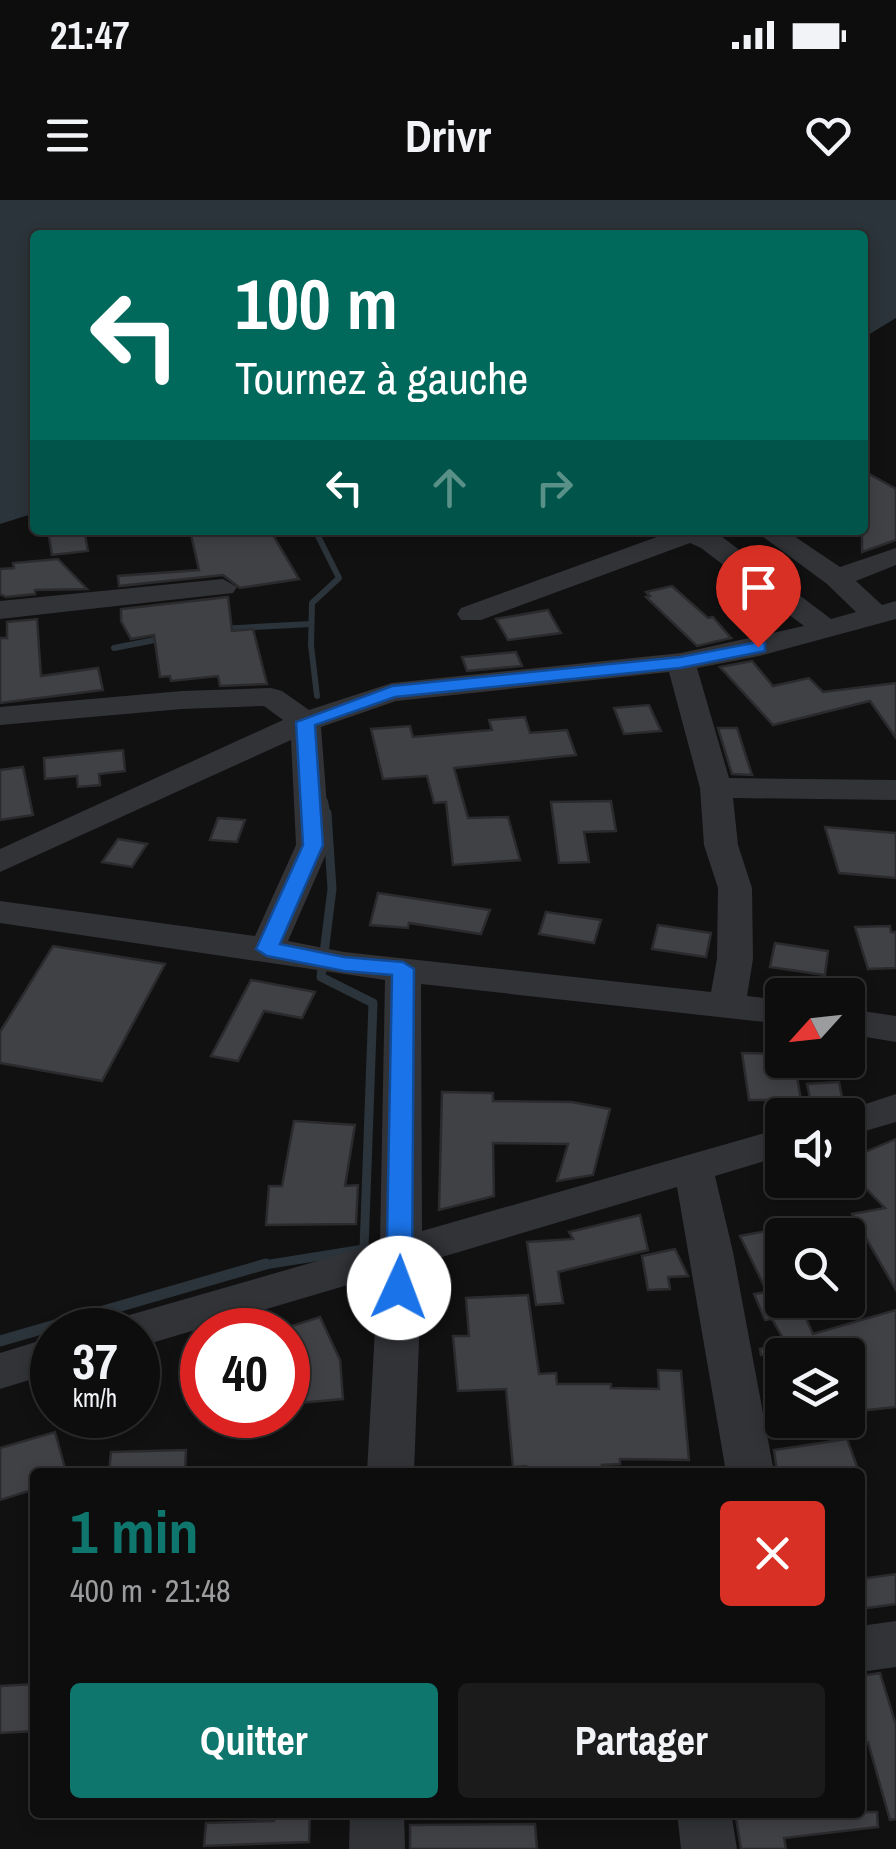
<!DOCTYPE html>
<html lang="fr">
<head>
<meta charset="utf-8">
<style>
  body { margin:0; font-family:"Archivo Narrow",sans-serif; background:#1b1b1c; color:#f1f3f6; height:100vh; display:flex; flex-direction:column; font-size:38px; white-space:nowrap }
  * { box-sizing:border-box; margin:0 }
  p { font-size:32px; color:#9a9c9e }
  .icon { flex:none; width:55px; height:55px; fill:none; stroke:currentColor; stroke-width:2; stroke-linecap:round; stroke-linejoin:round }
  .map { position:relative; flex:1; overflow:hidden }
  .details { position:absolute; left:30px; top:1268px; width:835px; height:350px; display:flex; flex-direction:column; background:#0d0d0e; border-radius:10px; box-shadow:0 5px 15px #0003,0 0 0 2px #2d2d2e }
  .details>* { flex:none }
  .hud { position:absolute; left:30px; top:30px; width:838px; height:305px; border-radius:10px; box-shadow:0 5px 15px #0003,0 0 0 2px #2d2d2e; background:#00695c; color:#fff; overflow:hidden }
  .needle { width:65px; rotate:243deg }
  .buttons { position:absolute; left:765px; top:778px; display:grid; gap:20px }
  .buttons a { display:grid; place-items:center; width:100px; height:100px; border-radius:10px; background:#0d0d0e; box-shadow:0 5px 15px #0003,0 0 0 2px #2d2d2e; font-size:50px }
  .speed { position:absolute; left:30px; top:1108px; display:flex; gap:20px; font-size:50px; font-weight:700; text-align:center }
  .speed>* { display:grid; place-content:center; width:130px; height:130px; border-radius:50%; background:#0d0d0e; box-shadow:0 5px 15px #0003,0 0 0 2px #2d2d2e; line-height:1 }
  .speed small { font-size:25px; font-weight:400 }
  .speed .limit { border:15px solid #d22; background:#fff; color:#111 }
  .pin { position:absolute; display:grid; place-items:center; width:85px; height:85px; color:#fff; margin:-102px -42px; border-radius:50% 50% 50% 0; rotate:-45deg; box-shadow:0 0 10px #0007 }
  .pin .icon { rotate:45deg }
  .me { position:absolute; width:110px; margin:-55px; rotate:2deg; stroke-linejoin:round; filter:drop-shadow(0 0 8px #0008) }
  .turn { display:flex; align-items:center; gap:35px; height:210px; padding:0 40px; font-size:45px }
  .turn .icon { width:130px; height:130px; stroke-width:2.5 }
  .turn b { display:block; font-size:70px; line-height:85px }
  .lanes { display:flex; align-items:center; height:95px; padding:0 40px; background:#0003; justify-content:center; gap:50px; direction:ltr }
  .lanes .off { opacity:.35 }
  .round { display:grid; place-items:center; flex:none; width:105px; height:105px; border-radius:10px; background:#1b1b1c }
  .overview { display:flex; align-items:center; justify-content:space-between; height:170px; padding:0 40px }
  h1 { font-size:60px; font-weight:700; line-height:75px; color:#0f766e }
  .primary-button { display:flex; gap:20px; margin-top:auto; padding:20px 40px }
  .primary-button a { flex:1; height:115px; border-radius:10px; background:#0f766e; color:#fff; font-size:40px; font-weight:700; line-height:115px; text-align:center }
  .primary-button a+a { background:#1b1b1c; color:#f1f3f6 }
  .status { display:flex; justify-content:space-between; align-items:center; height:70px; padding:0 50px; background:#0d0d0e; direction:ltr }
  .status svg { height:28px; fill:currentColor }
  header { display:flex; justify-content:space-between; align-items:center; height:130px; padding:0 40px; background:#0d0d0e; font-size:45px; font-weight:700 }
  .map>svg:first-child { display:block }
</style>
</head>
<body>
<div class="status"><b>21:47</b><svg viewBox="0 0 49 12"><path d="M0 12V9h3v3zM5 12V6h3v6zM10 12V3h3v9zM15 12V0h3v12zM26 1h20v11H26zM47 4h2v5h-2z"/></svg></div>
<header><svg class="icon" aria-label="menu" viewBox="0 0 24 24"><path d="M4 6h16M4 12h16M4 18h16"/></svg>Drivr<svg class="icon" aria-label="heart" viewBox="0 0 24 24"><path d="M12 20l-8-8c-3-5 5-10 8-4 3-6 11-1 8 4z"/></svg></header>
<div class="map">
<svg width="896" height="1649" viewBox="0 0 896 1649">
  <rect width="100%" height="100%" fill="#111112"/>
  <!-- water -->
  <polygon fill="#2b343a" points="0,0 896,0 896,118 863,138 862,35 35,35 35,313 0,324"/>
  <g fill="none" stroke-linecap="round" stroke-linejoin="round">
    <!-- stream-far2 -->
    <g stroke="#2b343a" stroke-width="6">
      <polyline points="315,330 339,378 312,403 311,445 317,496"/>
      <polyline points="220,429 310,424"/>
      <polyline points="114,448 165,438"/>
      <polyline points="325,601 328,616"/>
    </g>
    <!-- stream-far1 -->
    <polyline stroke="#2b343a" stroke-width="9" points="258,1066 364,1049 373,803 321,777 332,689 327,613"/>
    <!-- stream -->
    <polyline stroke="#2b343a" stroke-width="11" points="0,1141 266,1064"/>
  </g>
  <!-- building -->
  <g fill="#404145" stroke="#2b2b2e" stroke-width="2.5">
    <polygon points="862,270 896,289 896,340 862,352"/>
    <polygon points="48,330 84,330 88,351 52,355"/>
    <polygon points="190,330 270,330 299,379 240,388 223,375 119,386 118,376 199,370"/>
    <polygon points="58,359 87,389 35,390 35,394 6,397 0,394 0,369 14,368 13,363"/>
    <polygon points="672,386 708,418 713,417 731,438 697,446 646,397 650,396 646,392"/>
    <polygon points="228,397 232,431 253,429 267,484 220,486 218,476 171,481 170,476 160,477 154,435 131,439 121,421 121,409"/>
    <polygon points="548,410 561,433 508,440 496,419"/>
    <polygon points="37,419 41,476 98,468 103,490 0,503 0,438 7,438 7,422"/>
    <polygon points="516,452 522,466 467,471 462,457"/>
    <polygon points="752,461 773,486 809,478 823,492 896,483 896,538 870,501 773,525 720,467"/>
    <polygon points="649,505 661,531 624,534 614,508"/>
    <polygon points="525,517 530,533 567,530 576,555 454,568 468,618 508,617 520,660 453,665 446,602 434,603 427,576 383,579 371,529 410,526 413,537 492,530 489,520"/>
    <polygon points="718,528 737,528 752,575 732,574"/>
    <polygon points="123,550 125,571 99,574 100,585 78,587 77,576 45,579 44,558"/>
    <polygon points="23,567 33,615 0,620 0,570"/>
    <polygon points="611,601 616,631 584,632 589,662 559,663 551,602"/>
    <polygon points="218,618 245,620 237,642 210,640"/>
    <polygon points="825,627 896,633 896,678 839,673"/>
    <polygon points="118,639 147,644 132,667 102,662"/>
    <polygon points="378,693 490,710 481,734 409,723 408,728 370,725"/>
    <polygon points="546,712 601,720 594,743 539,734"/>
    <polygon points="658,725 711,733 706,757 652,749"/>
    <polygon points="890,726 891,732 896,732 896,768 868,769 855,727"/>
    <polygon points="775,743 828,751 825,775 770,767"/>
    <polygon points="53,746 165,764 102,881 0,863 0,832"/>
    <polygon points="251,780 315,792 302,818 264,811 238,861 211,856"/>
    <polygon points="742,853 782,854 782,860 794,860 801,900 749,900"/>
    <polygon points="839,882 844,907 829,913 813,913 807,884"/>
    <polygon points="442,892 493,893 493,901 572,902 610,909 593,975 557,981 568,944 493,943 494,996 439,1010"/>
    <polygon points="294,921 355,925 345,986 358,985 356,1024 266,1025 269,986 282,986"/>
    <polygon points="896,939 896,1090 852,1014 885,1008 848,970 848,959"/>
    <polygon points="640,1015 648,1050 558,1072 563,1103 536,1105 527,1042 573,1039 569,1032"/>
    <polygon points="782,1028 782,1100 798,1100 813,1134 896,1110 896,1207 848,1212 848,1146 823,1155 761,1155 760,1149 785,1142 772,1119 765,1120 754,1094 767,1092 740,1036"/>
    <polygon points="675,1049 688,1076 668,1077 670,1089 648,1090 642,1056"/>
    <polygon points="528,1095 539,1174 556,1173 557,1184 611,1184 611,1188 659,1189 658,1170 681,1171 689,1260 620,1259 620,1264 602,1265 602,1272 526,1272 526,1266 513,1267 506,1189 458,1191 453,1136 469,1136 466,1098"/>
    <polygon points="320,1117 340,1160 343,1199 288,1204 288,1158 301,1155 292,1126"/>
    <polygon points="55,1232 66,1272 35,1272 35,1289 0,1300 0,1248"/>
    <polygon points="847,1239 859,1272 777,1272 774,1250"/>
    <polygon points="186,1250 185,1272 109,1272 111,1252"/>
    <polygon points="896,1374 896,1404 860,1409 860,1379"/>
    <polygon points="880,1473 896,1525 896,1619 890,1620 868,1542 860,1543 860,1476"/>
    <polygon points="35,1484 35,1531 0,1533 0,1486"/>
    <polygon points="274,1612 310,1612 309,1642 204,1646 206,1623 274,1621"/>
    <polygon points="735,1612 877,1612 878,1627 784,1638 786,1649 741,1649"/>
    <polygon points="535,1624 537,1649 410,1649 410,1625"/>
  </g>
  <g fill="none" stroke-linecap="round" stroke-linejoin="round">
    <!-- minor -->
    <g fill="#323337" fill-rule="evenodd">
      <path d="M676,330H704L721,336L831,419L856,412L827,384L754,330H785L840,367L896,348V365L856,381L882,405L896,401V419L759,456L697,468L729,578L896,580V600L733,598L738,645L752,688L753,759L747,796L782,800V824L421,784L422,1031L782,928V956L715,976L733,1052L774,1272H726L677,987L422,1063L414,1272H367L378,1076L138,1147V1130H113L119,1118L380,1043L385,780L0,723V701L255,736L296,645L291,540L0,672V649L283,520L264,506L182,509L0,525V507L182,491L271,488L282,491L309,510L392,483L681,453L804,426L701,348L690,343L481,420H461L457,414L461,408ZM669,472L700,588L704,645L718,688L717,759L711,792L344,752L288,741L330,645L321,527L396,501Z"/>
      <polygon points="223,379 237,387 233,393 0,419 0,401"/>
      <polygon points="848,809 896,816 896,842 848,834"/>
      <polygon points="896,894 896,922 848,936 848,915 832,915"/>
      <polygon points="52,1137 52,1173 0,1189 0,1153"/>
      <polygon points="896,1421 896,1467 860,1472 860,1426"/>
      <polygon points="350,1612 404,1612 405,1649 349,1649"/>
      <polygon points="677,1612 731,1612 737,1649 681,1649"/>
    </g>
  </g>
  <!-- route -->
  <polygon fill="#1a73e8" stroke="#114b97" stroke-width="2.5" points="758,442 765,443 765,451 680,468 395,497 315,525 323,645 280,744 344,757 403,762 414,769 412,1088 409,1095 390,1095 386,1088 392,775 344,771 267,756 256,749 303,645 296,522 392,486 680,457"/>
</svg>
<div class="buttons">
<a><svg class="needle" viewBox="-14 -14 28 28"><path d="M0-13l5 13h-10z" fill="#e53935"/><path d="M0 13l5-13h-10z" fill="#9a9c9e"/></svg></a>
<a><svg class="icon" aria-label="sound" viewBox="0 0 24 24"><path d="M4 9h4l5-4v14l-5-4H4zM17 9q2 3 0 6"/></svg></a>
<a><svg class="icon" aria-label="search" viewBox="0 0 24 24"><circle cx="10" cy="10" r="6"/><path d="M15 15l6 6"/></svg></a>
<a><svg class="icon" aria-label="layers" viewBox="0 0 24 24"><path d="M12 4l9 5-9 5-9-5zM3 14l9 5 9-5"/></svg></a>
</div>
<div class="speed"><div>37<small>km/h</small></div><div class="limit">40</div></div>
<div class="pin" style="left:758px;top:447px;background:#d93025"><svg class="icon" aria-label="arrive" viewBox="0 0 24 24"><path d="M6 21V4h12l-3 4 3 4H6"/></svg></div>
<svg class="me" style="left:399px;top:1088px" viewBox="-20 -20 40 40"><circle r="19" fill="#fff"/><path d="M0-13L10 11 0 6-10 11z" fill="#1a73e8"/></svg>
<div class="hud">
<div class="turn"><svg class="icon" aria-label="left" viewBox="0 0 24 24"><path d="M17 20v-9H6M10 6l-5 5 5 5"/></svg><div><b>100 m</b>Tournez à gauche</div></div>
<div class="lanes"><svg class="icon" aria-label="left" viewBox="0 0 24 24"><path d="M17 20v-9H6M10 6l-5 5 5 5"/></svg><svg class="icon off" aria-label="ahead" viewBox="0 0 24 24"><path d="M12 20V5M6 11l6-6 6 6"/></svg><svg class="icon off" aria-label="right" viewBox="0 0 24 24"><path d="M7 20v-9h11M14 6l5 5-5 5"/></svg></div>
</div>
<section class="details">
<div class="overview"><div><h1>1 min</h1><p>400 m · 21:48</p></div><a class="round" style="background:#d93025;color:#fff"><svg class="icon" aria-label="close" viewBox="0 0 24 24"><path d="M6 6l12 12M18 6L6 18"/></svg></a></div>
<div class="primary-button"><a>Quitter</a><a>Partager</a></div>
</section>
</div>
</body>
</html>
